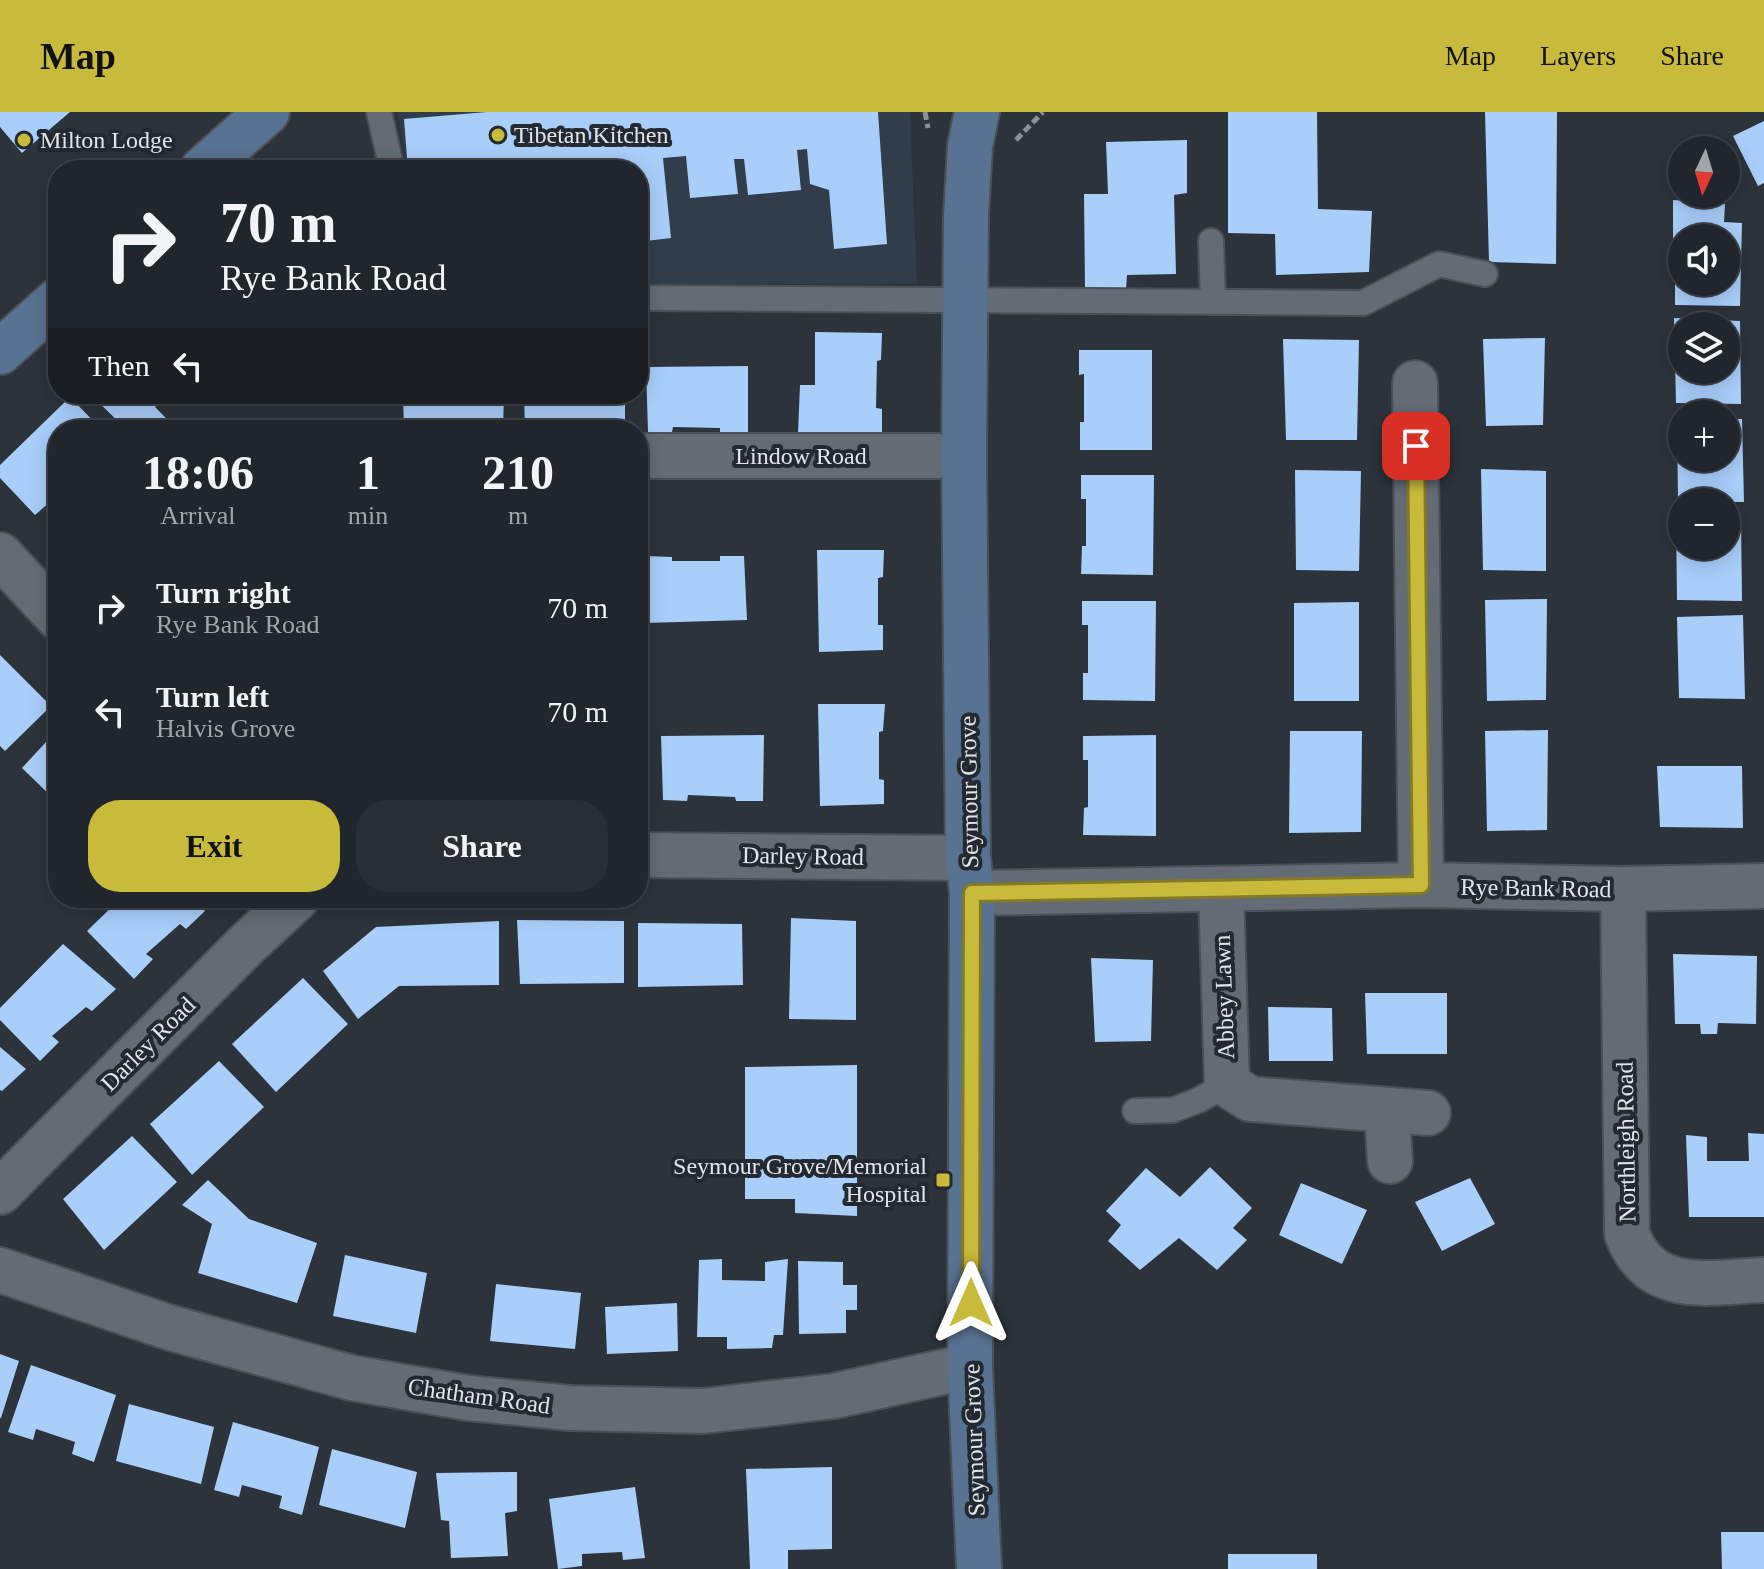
<!DOCTYPE html>
<html lang="en">
<head>
<meta charset="utf-8">
<style>
  body { margin:0; font-family:Georgia,serif; background:#292e34; color:#f1f3f6; height:100vh; display:flex; flex-direction:column; font-size:30px; white-space:nowrap }
  * { box-sizing:border-box; margin:0 }
  p { font-size:26px; color:#a2a5a9 }
  .icon { flex:none; width:44px; height:44px; fill:none; stroke:currentColor; stroke-width:2; stroke-linecap:round; stroke-linejoin:round }
  .map { position:relative; flex:1; overflow:hidden }
  .details { position:absolute; left:48px; top:308px; width:600px; height:488px; display:flex; flex-direction:column; background:#21262c; border-radius:32px; box-shadow:0 4px 20px #0003,0 0 0 2px #3e4348 }
  .details>* { flex:none }
  .banner { position:absolute; left:48px; top:48px; width:600px; height:244px; border-radius:32px; box-shadow:0 4px 20px #0003,0 0 0 2px #3e4348; background:#21262c; color:#f1f3f6; overflow:hidden }
  .needle { width:52px; rotate:184deg }
  .fabs { position:absolute; left:1668px; top:24px; display:grid; gap:16px }
  .fabs a { display:grid; place-items:center; width:72px; height:72px; border-radius:50%; background:#21262c; box-shadow:0 4px 20px #0003,0 0 0 2px #3e4348; font-size:40px }
  .pin { position:absolute; display:grid; place-items:center; width:68px; height:68px; color:#fff; margin:-34px; border-radius:16px; box-shadow:0 4px 12px #0006 }
  .me { position:absolute; width:88px; margin:-44px; rotate:0deg; stroke-linejoin:round; filter:drop-shadow(0 0 6px #0008) }
  .turn { display:flex; align-items:center; gap:28px; height:168px; padding:0 40px; font-size:36px }
  .turn .icon { width:104px; height:104px; stroke-width:2.5 }
  .turn b { display:block; font-size:56px; line-height:68px }
  .then { display:flex; align-items:center; height:76px; padding:0 40px; background:#0003; gap:16px; font-size:30px }
  .eta { display:flex; justify-content:space-evenly; align-items:center; height:136px; text-align:center }
  .eta b { font-size:48px; font-weight:800; line-height:56px }
  .action { display:flex; gap:16px; margin-top:auto; padding:16px 40px }
  .action a { flex:1; height:92px; border-radius:32px; background:#c8bb3b; color:#111; font-size:32px; font-weight:800; line-height:92px; text-align:center }
  .action a+a { background:#292e34; color:#f1f3f6 }
  ul { padding:0; list-style:none }
  li { display:flex; align-items:center; gap:24px; height:104px; padding:0 40px }
  li div { flex:1 }
  li b { display:block; font-size:30px }
  li em { font-style:normal }
  header { display:flex; align-items:center; gap:48px; box-sizing:border-box; height:112px; padding:0 40px; background:#c8bb3b; color:#111 }
  header strong { font-size:38px }
  nav { display:flex; gap:44px; margin-inline-start:auto; font-size:28px }
  .map>svg:first-child { display:block }
</style>
</head>
<body>
<header>
<strong>Map</strong>
<nav><a>Map</a><a>Layers</a><a>Share</a></nav>
</header>
<div class="map">
<svg width="1764" height="1457" viewBox="0 0 1764 1457">
  <rect width="100%" height="100%" fill="#2c333b"/>
  <!-- built -->
  <polygon fill="#323d4b" points="398,0 910,0 917,172 638,173 638,58 407,58"/>
  <!-- building -->
  <g fill="#a9cefa" fill-rule="evenodd">
    <polygon points="0,0 70,0 22,41 0,15"/>
    <polygon points="487,0 878,0 887,132 834,137 829,78 810,72 807,37 797,38 801,78 748,83 744,47 734,47 738,82 690,86 686,44 663,46 671,126 638,130 638,58 615,58 614,54 597,56 597,58 553,58 552,51 528,53 529,58 408,58 404,7"/>
    <polygon points="1228,0 1317,0 1318,97 1372,99 1369,160 1276,163 1275,122 1228,121"/>
    <polygon points="1485,0 1557,0 1556,152 1489,150"/>
    <polygon points="1764,9 1764,71 1758,74 1733,24"/>
    <polygon points="1187,28 1187,81 1174,83 1176,162 1127,163 1126,178 1085,177 1084,82 1108,82 1106,30"/>
    <polygon points="1673,88 1725,92 1724,110 1742,111 1740,194 1675,193 1675,169 1726,170 1726,126 1682,126 1682,134 1673,135"/>
    <path d="M1674,206L1740,209L1741,292L1676,291ZM1682,214H1726V258H1682Z"/>
    <polygon points="815,220 882,221 881,248 877,249 876,296 882,297 882,320 798,321 800,273 815,273"/>
    <polygon points="1545,226 1543,313 1486,314 1483,227"/>
    <polygon points="1283,227 1359,228 1357,328 1286,328"/>
    <polygon points="1079,238 1152,238 1152,338 1080,338 1080,310 1084,310 1084,262 1079,263"/>
    <polygon points="748,254 748,321 720,320 720,316 673,315 672,320 648,320 646,255"/>
    <polygon points="90,282 170,282 155,295 168,308 155,318 127,318"/>
    <polygon points="403,282 504,282 503,318 476,318 476,314 428,312 428,318 404,318"/>
    <polygon points="524,282 625,282 625,318 525,318"/>
    <polygon points="70,285 102,318 58,318 58,383 35,403 0,366 0,353"/>
    <polygon points="1677,306 1682,306 1682,346 1726,346 1726,307 1742,307 1744,390 1678,390"/>
    <polygon points="1481,357 1546,359 1546,459 1483,458"/>
    <polygon points="1295,358 1361,359 1359,459 1296,458"/>
    <polygon points="1081,363 1154,363 1153,463 1081,462 1082,434 1086,434 1086,387 1081,387"/>
    <polygon points="1676,405 1682,405 1682,434 1726,434 1726,405 1741,405 1742,489 1677,488"/>
    <polygon points="817,438 884,438 883,465 878,466 878,513 883,513 883,538 819,540"/>
    <polygon points="645,444 672,445 672,449 720,449 720,444 744,444 747,508 644,511"/>
    <polygon points="1547,487 1546,588 1487,589 1485,488"/>
    <polygon points="1082,489 1156,489 1155,589 1083,588 1083,561 1088,561 1088,513 1082,513"/>
    <polygon points="1359,490 1359,589 1294,589 1294,491"/>
    <polygon points="1743,503 1745,587 1679,586 1677,505"/>
    <polygon points="0,543 51,594 5,639 0,634"/>
    <polygon points="818,592 885,592 883,619 879,620 879,667 884,668 884,692 820,694"/>
    <polygon points="58,617 58,691 22,656"/>
    <polygon points="1548,618 1547,718 1487,719 1485,619"/>
    <polygon points="1290,619 1362,619 1361,720 1289,721"/>
    <polygon points="764,623 763,689 736,689 735,685 688,683 687,689 663,688 661,624"/>
    <polygon points="1156,623 1156,724 1083,723 1084,696 1088,695 1088,648 1083,648 1083,624"/>
    <polygon points="638,624 643,624 642,691 638,691"/>
    <polygon points="1657,654 1742,654 1743,716 1660,715"/>
    <polygon points="121,786 192,786 205,799 186,817 180,812 146,842 153,847 134,867 87,819"/>
    <polygon points="791,806 856,809 856,908 789,907"/>
    <polygon points="517,808 624,809 624,871 520,872"/>
    <polygon points="499,809 499,873 399,874 358,907 323,859 376,815"/>
    <polygon points="638,811 742,812 743,873 638,875"/>
    <polygon points="63,832 116,877 92,899 86,895 52,924 59,930 40,949 0,908 0,896"/>
    <polygon points="1673,842 1757,844 1756,912 1718,911 1717,922 1701,922 1700,912 1675,912"/>
    <polygon points="1091,846 1153,848 1151,929 1095,930"/>
    <polygon points="303,866 348,912 276,980 232,932"/>
    <polygon points="1365,881 1447,881 1447,942 1367,942"/>
    <polygon points="1268,895 1332,896 1333,949 1269,949"/>
    <polygon points="0,935 26,957 2,979 0,978"/>
    <polygon points="219,949 264,995 192,1063 150,1012"/>
    <polygon points="857,953 857,1104 795,1101 795,1087 745,1087 745,955"/>
    <polygon points="1748,1021 1764,1022 1764,1105 1689,1105 1686,1023 1707,1025 1707,1049 1749,1049"/>
    <polygon points="132,1024 177,1070 104,1138 63,1087"/>
    <polygon points="1210,1055 1252,1096 1233,1116 1247,1128 1217,1158 1179,1126 1140,1158 1108,1129 1121,1113 1106,1099 1146,1056 1180,1085"/>
    <polygon points="1470,1066 1495,1112 1442,1139 1415,1090"/>
    <polygon points="208,1068 249,1107 317,1131 297,1191 198,1161 212,1112 182,1093"/>
    <polygon points="1301,1071 1367,1098 1342,1152 1279,1123"/>
    <polygon points="345,1143 427,1161 416,1221 333,1204"/>
    <polygon points="722,1147 722,1168 765,1169 765,1150 788,1147 783,1223 774,1223 772,1236 727,1237 727,1225 697,1225 699,1148"/>
    <polygon points="798,1149 843,1150 843,1173 857,1173 857,1198 846,1198 846,1221 799,1222"/>
    <polygon points="496,1172 581,1181 575,1237 490,1229"/>
    <polygon points="677,1191 678,1239 607,1242 605,1195"/>
    <polygon points="0,1242 19,1249 1,1306 0,1306"/>
    <polygon points="31,1253 116,1283 94,1350 72,1342 75,1330 36,1317 33,1328 8,1320"/>
    <polygon points="129,1292 214,1315 201,1372 116,1349"/>
    <polygon points="233,1310 319,1335 302,1403 279,1396 282,1384 242,1373 239,1385 214,1378"/>
    <polygon points="332,1337 417,1360 405,1416 319,1393"/>
    <polygon points="832,1355 832,1437 788,1438 788,1457 750,1457 746,1357"/>
    <polygon points="517,1360 517,1399 505,1401 508,1444 451,1446 449,1409 441,1408 436,1361"/>
    <polygon points="635,1375 645,1446 623,1448 622,1440 582,1442 582,1454 558,1457 549,1387"/>
    <polygon points="1721,1420 1764,1420 1764,1457 1722,1457"/>
    <rect x="1228" y="1442" width="89" height="15"/>
  </g>
  <g fill="none" stroke-linecap="round" stroke-linejoin="round">
    <!-- lane casing -->
    <g stroke="#495056" stroke-width="28">
      <g id="lane">
        <polyline points="379,0 392,58"/>
        <polyline points="1211,129 1213,190"/>
        <polyline points="638,186 1363,191 1439,152 1485,162"/>
        <polyline points="1135,999 1173,998 1199,988 1227,972"/>
      </g>
    </g>
    <!-- street casing -->
    <g stroke="#495056" stroke-width="48">
      <g id="street">
        <polyline points="1415,271 1421,773"/>
        <polyline points="638,344 964,344"/>
        <polyline points="0,443 58,505"/>
        <polyline points="638,743 968,746"/>
        <path d="M1623,777L1627,1122C1651,1185 1709,1170 1764,1168"/>
        <polyline points="1221,778 1227,972 1250,987 1428,1001"/>
        <polyline points="972,781 1421,773 1623,777 1764,774"/>
        <polyline points="1387,1000 1390,1049"/>
        <polyline points="0,1080 247,832 297,786"/>
        <polyline points="0,1158 171,1216 352,1266 468,1286 570,1296 703,1299 834,1284 970,1254"/>
      </g>
    </g>
    <!-- secondary casing -->
    <g stroke="#495056" stroke-width="48">
      <g id="secondary">
        <polyline points="977,0 970,34 966,104 964,344 968,746 972,781 970,1254 979,1457"/>
        <polyline points="202,58 267,0"/>
        <polyline points="0,240 58,188"/>
      </g>
    </g>
    <!-- path -->
    <g stroke="#8c9198" stroke-width="5" stroke-dasharray="8 4" stroke-linecap="butt">
      <polyline points="925,0 928,16"/>
      <polyline points="1016,28 1043,0"/>
    </g>
    <!-- lane -->
    <use href="#lane" stroke="#636b74" stroke-width="24"/>
    <!-- street -->
    <use href="#street" stroke="#636b74" stroke-width="44"/>
    <!-- secondary -->
    <use href="#secondary" stroke="#587291" stroke-width="44"/>
  </g>
  <g fill="none" stroke-linecap="round" stroke-linejoin="round">
    <!-- route casing -->
    <g stroke="#827a26" stroke-width="20">
      <polyline id="route" points="971,1191 972,781 1421,773 1416,334"/>
    </g>
    <!-- route -->
    <use href="#route" stroke="#c8bb3b" stroke-width="14"/>
  </g>
  <!-- markers -->
  <g fill="#c8bb3b" stroke="#222931" stroke-width="3">
    <circle cx="498" cy="23" r="8"/>
    <circle cx="24" cy="28" r="8"/>
    <rect x="935" y="1060" width="16" height="16" rx="4"/>
  </g>
  <g text-anchor="middle" dominant-baseline="central" stroke-width="8" stroke-linejoin="round" paint-order="stroke">
    <!-- poi labels -->
    <g font-size="24" fill="#e1e5ea" stroke="#222931" text-anchor="start">
      <text x="514" y="23">Tibetan Kitchen</text>
      <text x="40" y="28">Milton Lodge</text>
      <text x="927" y="1054" text-anchor="end">Seymour Grove/Memorial<tspan x="927" dy="28">Hospital</tspan></text>
    </g>
    <!-- street labels -->
    <g font-size="24" fill="#e1e5ea" stroke="#222931">
      <text x="801" y="344">Lindow Road</text>
      <text transform="translate(969 680) rotate(-91)">Seymour Grove</text>
      <text transform="translate(803 744) rotate(1)">Darley Road</text>
      <text transform="translate(1536 776) rotate(1)">Rye Bank Road</text>
      <text transform="translate(1224 885) rotate(-92)">Abbey Lawn</text>
      <text transform="translate(148 932) rotate(-45)">Darley Road</text>
      <text transform="translate(1626 1030) rotate(-91)">Northleigh Road</text>
      <text transform="translate(479 1284) rotate(8)">Chatham Road</text>
      <text transform="translate(974 1328) rotate(-92)">Seymour Grove</text>
    </g>
  </g>
</svg>
<div class="fabs">
<a><svg class="needle" viewBox="-14 -14 28 28"><path d="M0-13l5 13h-10z" fill="#e53935"/><path d="M0 13l5-13h-10z" fill="#a2a5a9"/></svg></a>
<a><svg class="icon" aria-label="sound" viewBox="0 0 24 24"><path d="M4 9h4l5-4v14l-5-4H4zM17 9q2 3 0 6"/></svg></a>
<a><svg class="icon" aria-label="layers" viewBox="0 0 24 24"><path d="M12 4l9 5-9 5-9-5zM3 14l9 5 9-5"/></svg></a>
<a>+</a>
<a>−</a>
</div>
<div class="pin" style="left:1416px;top:334px;background:#d93025"><svg class="icon" aria-label="arrive" viewBox="0 0 24 24"><path d="M6 21V4h12l-3 4 3 4H6"/></svg></div>
<svg class="me" style="left:971px;top:1191px" viewBox="-20 -20 40 40"><path d="M0-17L14 15 0 8-14 15z" fill="#c8bb3b" stroke="#fff" stroke-width="4"/></svg>
<div class="banner">
<div class="turn"><svg class="icon" aria-label="right" viewBox="0 0 24 24"><path d="M7 20v-9h11M14 6l5 5-5 5"/></svg><div><b>70 m</b>Rye Bank Road</div></div>
<div class="then">Then<svg class="icon" aria-label="left" viewBox="0 0 24 24"><path d="M17 20v-9H6M10 6l-5 5 5 5"/></svg></div>
</div>
<section class="details">
<div class="eta">
<div><b>18:06</b><p>Arrival</p></div>
<div><b>1</b><p>min</p></div>
<div><b>210</b><p>m</p></div>
</div>
<ul>
<li><svg class="icon" aria-label="right" viewBox="0 0 24 24"><path d="M7 20v-9h11M14 6l5 5-5 5"/></svg><div><b>Turn right</b><p>Rye Bank Road</p></div><em>70 m</em></li>
<li><svg class="icon" aria-label="left" viewBox="0 0 24 24"><path d="M17 20v-9H6M10 6l-5 5 5 5"/></svg><div><b>Turn left</b><p>Halvis Grove</p></div><em>70 m</em></li>
</ul>
<div class="action"><a>Exit</a><a>Share</a></div>
</section>
</div>
</body>
</html>
